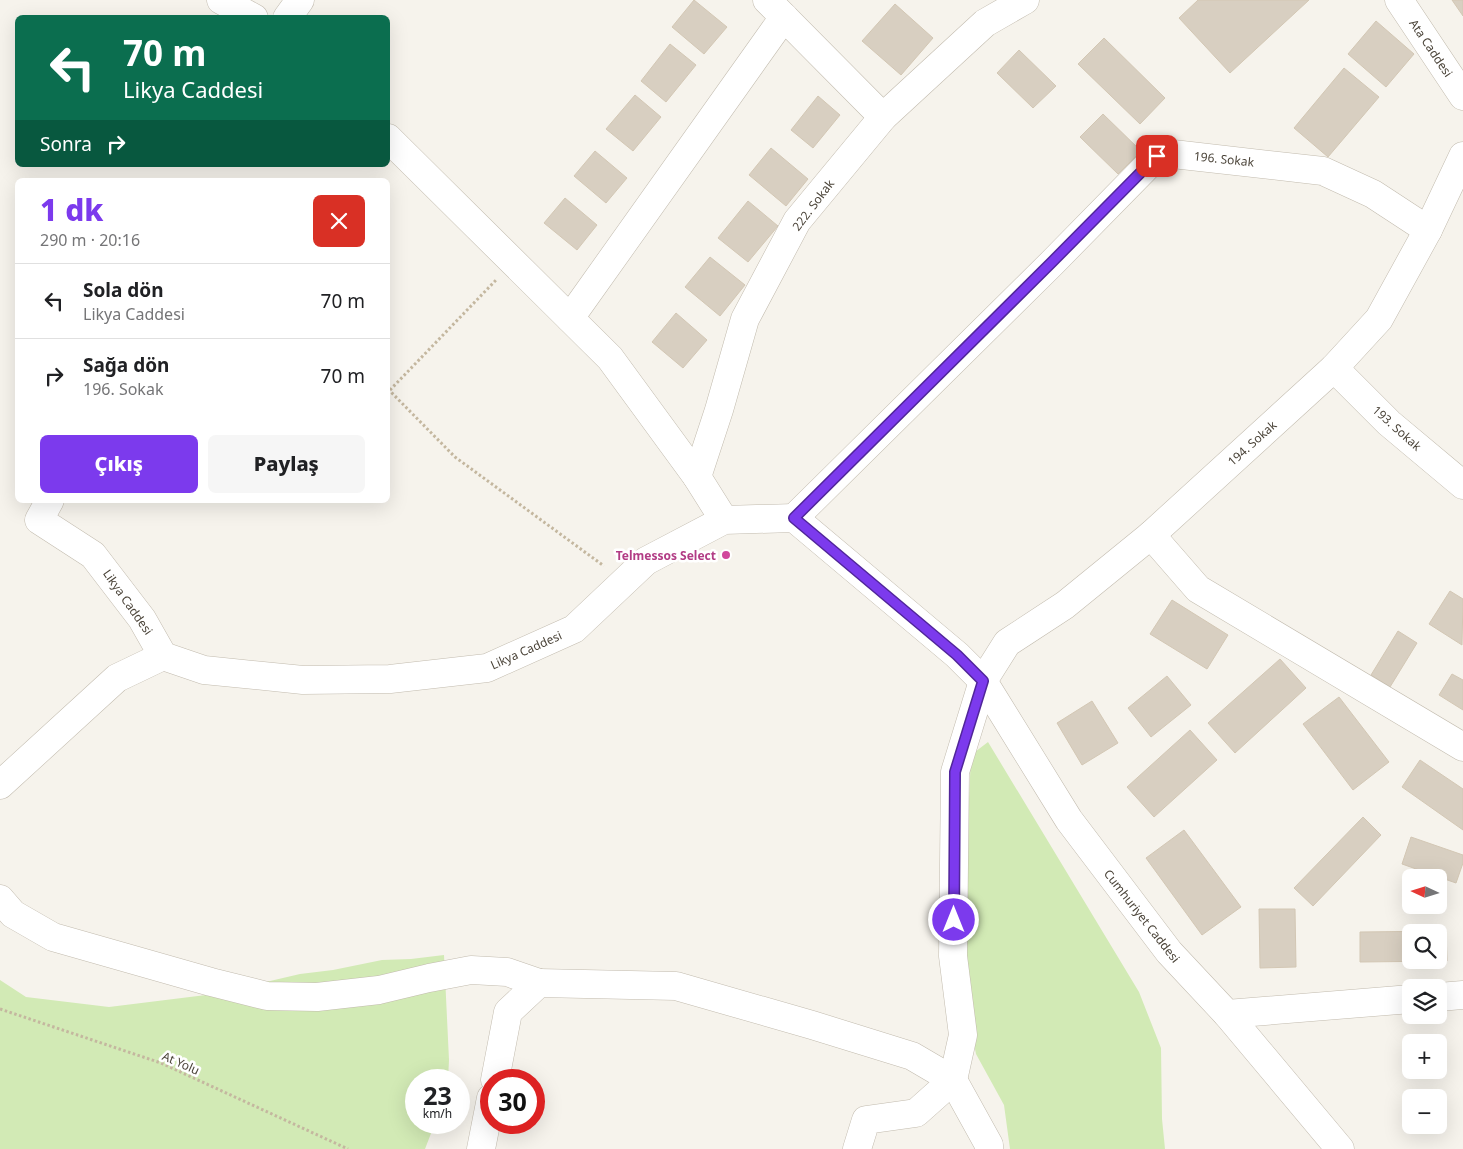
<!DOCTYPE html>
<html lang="tr">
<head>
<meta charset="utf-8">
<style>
  body { margin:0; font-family:"Noto Sans",sans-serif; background:#f6f6f6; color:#202124; height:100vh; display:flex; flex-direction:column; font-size:19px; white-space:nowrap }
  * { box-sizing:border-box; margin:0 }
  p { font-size:16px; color:#757577 }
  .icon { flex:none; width:28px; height:28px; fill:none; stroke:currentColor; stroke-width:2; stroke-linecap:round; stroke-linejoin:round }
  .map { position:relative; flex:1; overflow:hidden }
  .side { position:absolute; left:15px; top:178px; width:375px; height:325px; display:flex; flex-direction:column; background:#fff; border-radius:8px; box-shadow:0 5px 20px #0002 }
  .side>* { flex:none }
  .banner { position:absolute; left:15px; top:15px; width:375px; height:152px; border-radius:8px; box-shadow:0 5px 20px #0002; background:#0b6e4f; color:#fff; overflow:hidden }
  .needle { width:32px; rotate:274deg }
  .tools { position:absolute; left:1402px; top:869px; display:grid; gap:10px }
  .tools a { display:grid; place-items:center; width:45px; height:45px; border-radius:8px; background:#fff; box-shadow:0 5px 20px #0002; font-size:25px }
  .speed { position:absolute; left:405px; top:1069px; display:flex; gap:10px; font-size:25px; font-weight:700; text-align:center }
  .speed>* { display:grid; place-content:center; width:65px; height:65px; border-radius:50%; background:#fff; box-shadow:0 5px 20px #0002; line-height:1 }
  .speed small { font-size:12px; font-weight:400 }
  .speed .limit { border:8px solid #d22; background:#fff; color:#111 }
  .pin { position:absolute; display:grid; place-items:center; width:42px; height:42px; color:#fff; margin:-21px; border-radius:10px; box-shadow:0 2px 8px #0006 }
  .me { position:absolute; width:55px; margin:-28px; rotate:0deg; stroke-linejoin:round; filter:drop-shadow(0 0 4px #0008) }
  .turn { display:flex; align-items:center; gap:18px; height:105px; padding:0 25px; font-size:22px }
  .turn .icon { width:65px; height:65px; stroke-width:2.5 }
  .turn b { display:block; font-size:35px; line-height:42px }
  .then { display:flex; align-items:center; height:48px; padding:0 25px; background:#0003; gap:10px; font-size:19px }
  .round { display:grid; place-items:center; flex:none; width:52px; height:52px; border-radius:8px; background:#f6f6f6 }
  .summary { display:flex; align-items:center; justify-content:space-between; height:85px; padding:0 25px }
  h1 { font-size:30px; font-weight:800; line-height:38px; color:#7c3aed }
  .action { display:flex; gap:10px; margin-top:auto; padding:10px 25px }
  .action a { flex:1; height:58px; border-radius:8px; background:#7c3aed; color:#fff; font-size:20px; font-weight:800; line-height:58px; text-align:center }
  .action a+a { background:#f6f6f6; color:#202124 }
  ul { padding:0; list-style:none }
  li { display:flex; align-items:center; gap:15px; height:75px; padding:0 25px; border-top:1px solid #e0e0e0 }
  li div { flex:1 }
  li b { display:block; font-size:19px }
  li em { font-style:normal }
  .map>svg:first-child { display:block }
</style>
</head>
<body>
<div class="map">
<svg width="1463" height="1149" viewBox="0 0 1463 1149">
  <rect width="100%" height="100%" fill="#f6f3ec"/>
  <!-- green -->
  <g fill="#d2eab5">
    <polygon points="988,742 1139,992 1161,1048 1162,1119 1165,1149 1010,1149 1004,1105 976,1054 961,978 971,755"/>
    <polygon points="444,955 449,1060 448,1080 416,1080 416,1122 435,1123 425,1149 0,1149 0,980 26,997 109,1007 214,994 300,974 333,970 382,960 411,959"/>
  </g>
  <!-- building -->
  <g fill="#d8cfc1" stroke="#d3c7b4" fill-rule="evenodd">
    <polygon points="694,0 727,27 704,54 672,27"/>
    <polygon points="1198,0 1309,0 1230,73 1179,18"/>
    <polygon points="1452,0 1463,0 1463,16"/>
    <polygon points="895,4 933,38 901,75 862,41"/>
    <polygon points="1376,21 1414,54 1386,87 1348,54"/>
    <polygon points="1104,38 1165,98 1140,124 1078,64"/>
    <polygon points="670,44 696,65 666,102 641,81"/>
    <polygon points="1019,50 1056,86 1033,108 997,73"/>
    <polygon points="1344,68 1379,97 1328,157 1294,128"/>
    <polygon points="635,95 661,117 633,151 606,129"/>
    <polygon points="818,96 840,115 813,148 791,130"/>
    <polygon points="1103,114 1141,151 1118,174 1080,137"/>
    <polygon points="771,148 808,179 786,206 749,175"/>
    <polygon points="595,151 627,178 606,203 574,176"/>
    <polygon points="565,198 597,225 577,250 544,223"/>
    <polygon points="748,201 778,226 748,262 718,238"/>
    <polygon points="710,257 745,285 720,316 685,287"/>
    <polygon points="676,313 707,340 683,368 652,342"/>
    <polygon points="1450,591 1463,599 1462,645 1429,624"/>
    <polygon points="1172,600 1228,635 1207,669 1150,634"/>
    <polygon points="1398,631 1417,643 1390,687 1371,675"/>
    <polygon points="1280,659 1306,688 1235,753 1208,723"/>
    <polygon points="1452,674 1463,680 1463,710 1439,695"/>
    <polygon points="1167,676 1191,705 1151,737 1128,708"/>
    <polygon points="1339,697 1389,762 1353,790 1303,724"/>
    <polygon points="1092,701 1118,743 1082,765 1057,723"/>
    <polygon points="1190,730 1217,760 1154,817 1127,787"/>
    <polygon points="1420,760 1463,789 1463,830 1402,787"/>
    <polygon points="1363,817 1381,835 1313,906 1294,888"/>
    <polygon points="1184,830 1241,907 1202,935 1146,858"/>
    <polygon points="1411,837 1463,855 1463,863 1456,883 1402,864"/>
    <polygon points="1259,909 1295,909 1296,967 1260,968"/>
    <path d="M1446,931L1447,961L1360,962V932ZM1411,932H1439V960H1411Z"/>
  </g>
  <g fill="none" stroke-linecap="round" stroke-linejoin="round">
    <!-- minor casing -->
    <g stroke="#c2bbae" stroke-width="29">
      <g id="minor">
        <polyline points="221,0 254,18"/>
        <polyline points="767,0 883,117"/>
        <polyline points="1399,0 1463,96"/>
        <polyline points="287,18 300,0"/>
        <polyline points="388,138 610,358 697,477 724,520"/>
        <polyline points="570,318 784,17"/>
        <polyline points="1334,368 1389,423 1463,485"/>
        <polyline points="697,477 719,410 745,319 797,221 883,117 985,23 1025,0"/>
        <polyline points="50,500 39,520 93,555 142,619 163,656 204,670 303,680 390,679 487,668 574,629 646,561 724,520 794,518 957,655 983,681 1069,820 1169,952 1227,1014 1411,999"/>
        <polyline points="794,518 1052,263 1157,156 1173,154 1323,171 1373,194 1428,230"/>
        <polyline points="1151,535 1198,589 1463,747"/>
        <polyline points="0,785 117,678 163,656"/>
        <polyline points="0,899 13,914 53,937 211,982 267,996 317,997 379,990 429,978 471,970 507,972 539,983"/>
        <polyline points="1439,997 1463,995"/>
        <polyline points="1227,1014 1340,1149"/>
        <polyline points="495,1080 508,1012 539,983 676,986 812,1025 912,1056 953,1080 989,1145 989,1149"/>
        <polyline points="481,1149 491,1098"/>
        <polyline points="857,1149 866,1120 916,1113 953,1080 963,1035 953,956 955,772 983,681 1007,643 1065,605 1151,535 1334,368 1379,319 1428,230 1463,156"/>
      </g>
    </g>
    <!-- path -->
    <g stroke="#c4b79f" stroke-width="3" stroke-dasharray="2.5 2.5" stroke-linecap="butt">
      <polyline points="388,389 455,457 604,566"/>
      <polyline points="390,390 497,279"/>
      <polyline points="0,1009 161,1063 348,1149"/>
    </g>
    <!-- minor -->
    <use href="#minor" stroke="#fff" stroke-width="28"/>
  </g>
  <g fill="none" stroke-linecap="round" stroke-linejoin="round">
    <!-- route casing -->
    <g stroke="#51269a" stroke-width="12">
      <polyline id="route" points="954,920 955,772 983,681 957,655 794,518 1052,262 1157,156"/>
    </g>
    <!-- route -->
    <use href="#route" stroke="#7c3aed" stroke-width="9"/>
  </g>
  <!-- markers -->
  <circle fill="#d1479c" stroke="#fff" stroke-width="2" cx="726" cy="555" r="5"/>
  <g text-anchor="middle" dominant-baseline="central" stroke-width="5" stroke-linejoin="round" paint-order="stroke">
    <!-- street labels -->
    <g font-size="12" fill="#4b4439" stroke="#fff">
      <text transform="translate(1431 48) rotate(56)">Ata Caddesi</text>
      <text transform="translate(1224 159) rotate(6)">196. Sokak</text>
      <text transform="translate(813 205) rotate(-53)">222. Sokak</text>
      <text transform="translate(1397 428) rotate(42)">193. Sokak</text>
      <text transform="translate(1252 443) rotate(-42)">194. Sokak</text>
      <text transform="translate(128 602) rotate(55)">Likya Caddesi</text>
      <text transform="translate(526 650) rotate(-24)">Likya Caddesi</text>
      <text transform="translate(1142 916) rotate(52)">Cumhuriyet Caddesi</text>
      <text transform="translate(181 1063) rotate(24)">At Yolu</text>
    </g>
    <!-- hotel labels -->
    <g font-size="12" font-weight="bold" fill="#b23c85" stroke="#fff" text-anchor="end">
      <text x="716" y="555">Telmessos Select</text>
    </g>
  </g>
</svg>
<div class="tools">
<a><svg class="needle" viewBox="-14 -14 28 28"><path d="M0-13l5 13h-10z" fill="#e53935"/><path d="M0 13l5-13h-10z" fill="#757577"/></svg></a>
<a><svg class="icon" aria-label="search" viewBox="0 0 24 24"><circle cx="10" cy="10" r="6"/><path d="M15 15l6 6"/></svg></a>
<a><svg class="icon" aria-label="layers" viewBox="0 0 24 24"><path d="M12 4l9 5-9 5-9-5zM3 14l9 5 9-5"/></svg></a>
<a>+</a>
<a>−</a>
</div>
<div class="speed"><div>23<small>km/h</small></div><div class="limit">30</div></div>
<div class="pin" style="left:1157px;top:156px;background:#d93025"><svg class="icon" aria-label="arrive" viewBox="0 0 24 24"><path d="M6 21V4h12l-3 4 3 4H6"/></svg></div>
<svg class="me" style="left:954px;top:920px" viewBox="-20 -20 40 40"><circle r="17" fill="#7c3aed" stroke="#fff" stroke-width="3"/><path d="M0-11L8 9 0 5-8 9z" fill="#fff"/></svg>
<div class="banner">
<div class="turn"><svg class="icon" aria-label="left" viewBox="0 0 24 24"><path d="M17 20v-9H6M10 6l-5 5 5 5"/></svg><div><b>70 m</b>Likya Caddesi</div></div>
<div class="then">Sonra<svg class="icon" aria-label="right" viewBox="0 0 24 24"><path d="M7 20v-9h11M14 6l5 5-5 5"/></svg></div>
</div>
<section class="side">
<div class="summary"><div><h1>1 dk</h1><p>290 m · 20:16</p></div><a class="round" style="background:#d93025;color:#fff"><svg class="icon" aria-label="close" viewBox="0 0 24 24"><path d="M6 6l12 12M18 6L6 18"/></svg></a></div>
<ul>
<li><svg class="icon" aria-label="left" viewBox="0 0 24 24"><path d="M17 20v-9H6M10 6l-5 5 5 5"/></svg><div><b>Sola dön</b><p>Likya Caddesi</p></div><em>70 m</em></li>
<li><svg class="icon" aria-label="right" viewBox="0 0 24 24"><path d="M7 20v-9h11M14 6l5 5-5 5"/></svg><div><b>Sağa dön</b><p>196. Sokak</p></div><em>70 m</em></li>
</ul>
<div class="action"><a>Çıkış</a><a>Paylaş</a></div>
</section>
</div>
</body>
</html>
